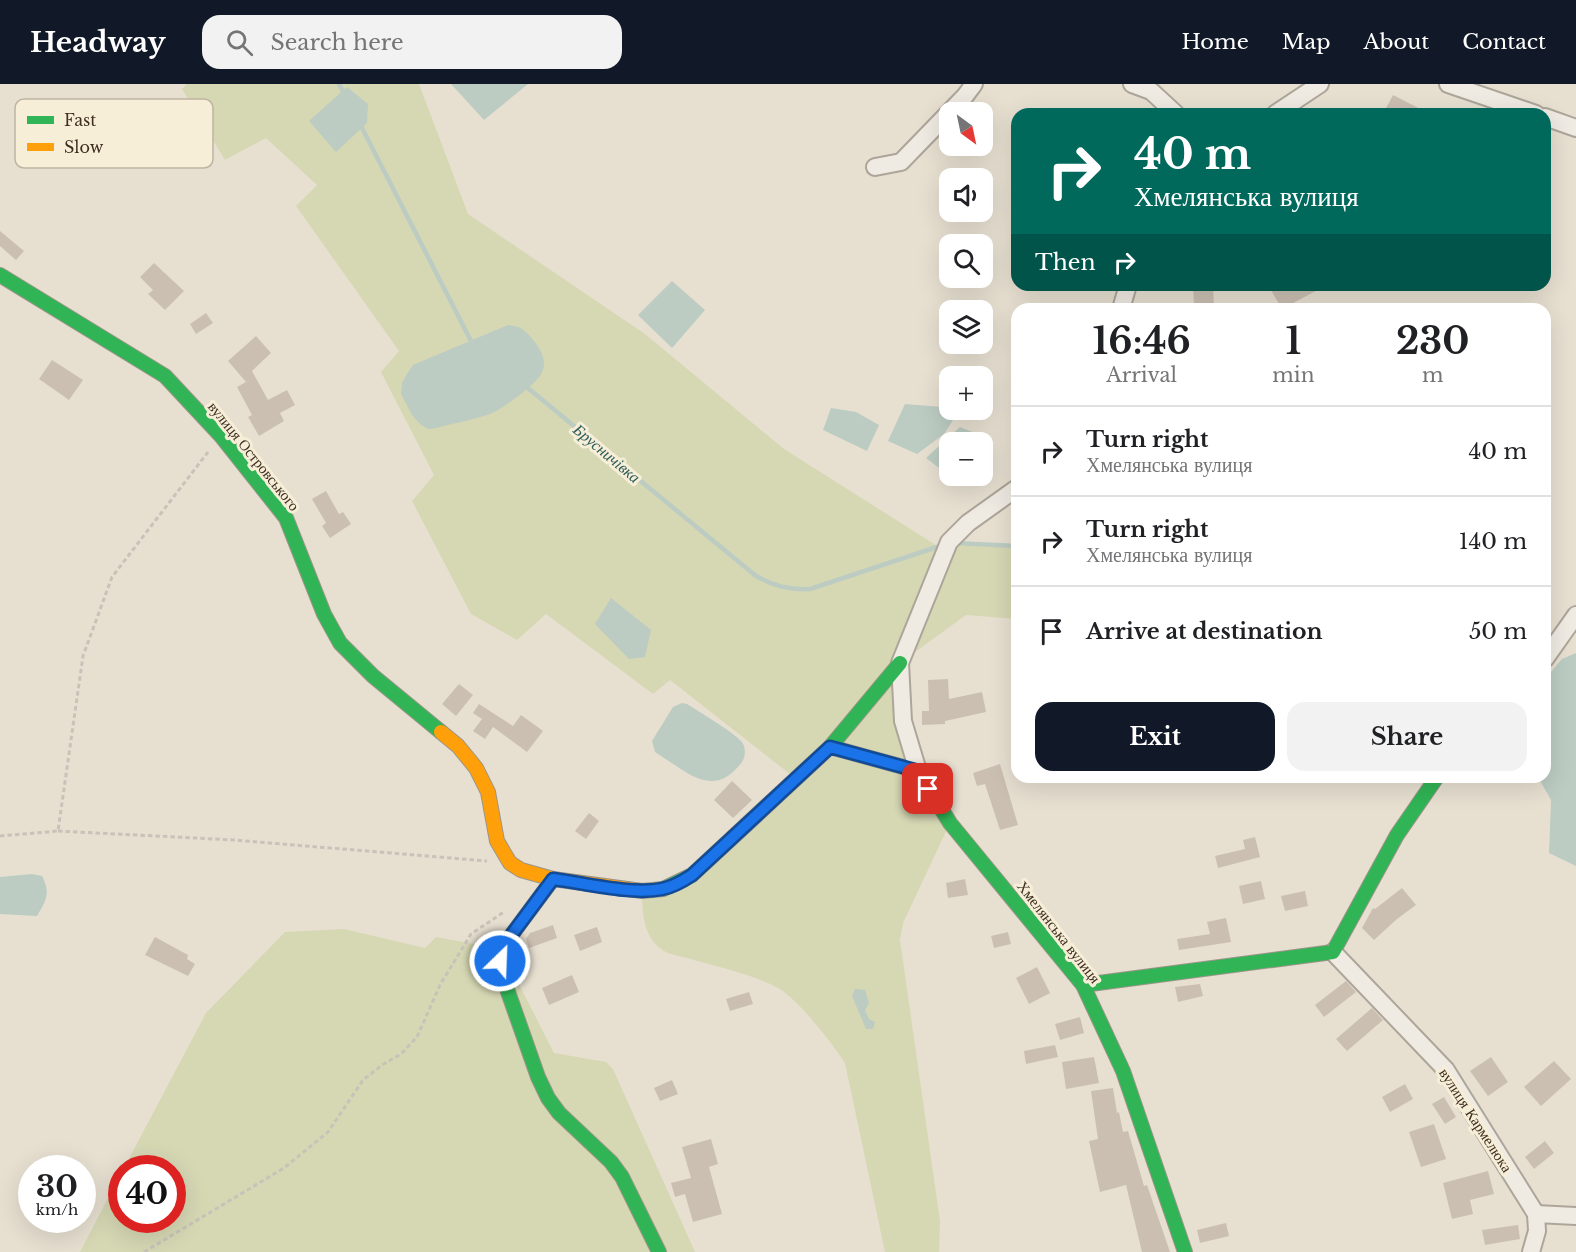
<!DOCTYPE html>
<html lang="en">
<head>
<meta charset="utf-8">
<style>
  body { margin:0; font-family:"Libre Baskerville",serif; background:#f2f2f2; color:#202124; height:100vh; display:flex; flex-direction:column; font-size:22px; white-space:nowrap }
  * { box-sizing:border-box; margin:0 }
  p { font-size:20px; color:#757577 }
  .icon { flex:none; width:33px; height:33px; fill:none; stroke:currentColor; stroke-width:2; stroke-linecap:round; stroke-linejoin:round }
  .map { position:relative; flex:1; overflow:hidden }
  .panel { position:absolute; left:1011px; top:219px; width:540px; height:480px; display:flex; flex-direction:column; background:#fff; border-radius:18px; box-shadow:0 6px 24px #0002 }
  .panel>* { flex:none }
  .banner { position:absolute; left:1011px; top:24px; width:540px; height:183px; border-radius:18px; box-shadow:0 6px 24px #0002; background:#00695c; color:#fff; overflow:hidden }
  .needle { width:39px; rotate:147deg }
  .tools { position:absolute; left:939px; top:18px; display:grid; gap:12px }
  .tools a { display:grid; place-items:center; width:54px; height:54px; border-radius:12px; background:#fff; box-shadow:0 6px 24px #0002; font-size:30px }
  .speed { position:absolute; left:18px; top:1071px; display:flex; gap:12px; font-size:30px; font-weight:700; text-align:center }
  .speed>* { display:grid; place-content:center; width:78px; height:78px; border-radius:50%; background:#fff; box-shadow:0 6px 24px #0002; line-height:1 }
  .speed small { font-size:15px; font-weight:400 }
  .speed .limit { border:9px solid #d22; background:#fff; color:#111 }
  .pin { position:absolute; display:grid; place-items:center; width:51px; height:51px; color:#fff; margin:-26px; border-radius:12px; box-shadow:0 3px 9px #0006 }
  .me { position:absolute; width:66px; margin:-33px; rotate:24deg; stroke-linejoin:round; filter:drop-shadow(0 0 4px #0008) }
  .turn { display:flex; align-items:center; gap:21px; height:126px; padding:0 24px; font-size:27px }
  .turn .icon { width:78px; height:78px; stroke-width:2.5 }
  .turn b { display:block; font-size:42px; line-height:51px }
  .then { display:flex; align-items:center; height:57px; padding:0 24px; background:#0003; gap:12px; font-size:22px }
  .eta { display:flex; justify-content:space-evenly; align-items:center; height:102px; text-align:center }
  .eta b { font-size:36px; font-weight:800; line-height:42px }
  .cta { display:flex; gap:12px; margin-top:auto; padding:12px 24px }
  .cta a { flex:1; height:69px; border-radius:18px; background:#111827; color:#fff; font-size:24px; font-weight:800; line-height:69px; text-align:center }
  .cta a+a { background:#f2f2f2; color:#202124 }
  ul { padding:0; list-style:none }
  li { display:flex; align-items:center; gap:18px; height:90px; padding:0 24px; border-top:2px solid #e0e0e0 }
  li div { flex:1 }
  li b { display:block; font-size:22px }
  li em { font-style:normal }
  header { display:flex; align-items:center; gap:36px; box-sizing:border-box; height:84px; padding:0 30px; background:#111827; color:#fff }
  header strong { font-size:28px }
  nav { display:flex; gap:33px; margin-inline-start:auto; font-size:21px }
  .search { width:420px; height:54px; background:#f2f2f2; display:flex; align-items:center; gap:15px; box-sizing:border-box; padding:0 21px; border-radius:18px; color:#757577; font-size:22px }
  .map>svg:first-child { display:block }
</style>
</head>
<body>
<header>
<strong>Headway</strong>
<div class="search"><svg class="icon" aria-label="search" viewBox="0 0 24 24"><circle cx="10" cy="10" r="6"/><path d="M15 15l6 6"/></svg>Search here</div>
<nav><a>Home</a><a>Map</a><a>About</a><a>Contact</a></nav>
</header>
<div class="map">
<svg width="1576" height="1168" viewBox="0 0 1576 1168">
  <rect width="100%" height="100%" fill="#e7e0d1"/>
  <!-- green -->
  <g fill="#d6d7b3">
    <path d="M187,0H419L468,130L645,250L784,365L942,465L949,458L1017,462V535L966,531L900,579L903,637L950,739L903,839L900,856L940,1137L939,1168H885L845,979C831,958 799,916 778,904C750,889 717,883 687,874C679,872 667,870 661,865C643,852 642,827 642,807L663,805L795,694L670,596L653,610L546,530L517,556L471,530L412,417L434,391L381,288L399,267L296,122L317,101L266,54L225,76L182,5Z"/>
    <polygon points="344,845 425,864 436,853 501,865 554,969 606,978 613,985 695,1168 80,1168 121,1089 122,1136 172,1136 172,1084 124,1084 206,929 285,848"/>
  </g>
  <!-- water -->
  <g fill="#bcccc2">
    <polygon points="451,0 528,0 484,36"/>
    <polygon points="347,3 368,20 367,39 336,68 309,37"/>
    <polygon points="672,197 705,226 672,264 638,231"/>
    <path d="M508,241C523,242 528,249 537,261C553,285 539,295 521,310C511,317 502,325 490,330C473,336 454,339 436,344L428,345L420,340L412,331L401,310L402,299L407,290L413,281Z"/>
    <polygon points="905,320 942,323 953,336 944,350 917,370 888,357"/>
    <polygon points="831,324 856,328 879,341 867,367 823,346"/>
    <polygon points="960,343 987,354 982,358 950,358 949,388 947,390 926,374"/>
    <polygon points="611,514 651,546 645,573 629,575 595,540"/>
    <polygon points="1576,569 1576,782 1549,769 1551,716 1538,693 1545,693 1545,595 1562,575"/>
    <path d="M682,619L687,620C701,629 730,646 741,657C746,662 746,672 742,678C713,717 686,687 655,668L652,657L673,623Z"/>
    <path d="M32,790L42,792C51,809 46,817 37,832L0,830V793Z"/>
    <polygon points="855,905 865,906 869,919 865,926 869,935 875,938 873,945 866,945 852,912"/>
  </g>
  <g fill="none" stroke-linecap="round" stroke-linejoin="round">
    <!-- stream -->
    <g stroke="#bcccc2" stroke-width="4.5">
      <polyline points="339,0 345,11"/>
      <polyline points="360,40 471,257 475,260"/>
      <path d="M523,300L756,492C774,502 789,506 810,505L943,461"/>
      <polyline points="954,459 1017,462"/>
    </g>
  </g>
  <!-- building -->
  <g fill="#cbbfb2">
    <polygon points="1393,11 1430,30 1383,30"/>
    <polygon points="0,147 24,167 16,176 0,162"/>
    <polygon points="154,179 184,207 165,226 148,210 153,206 140,193"/>
    <polygon points="1193,201 1213,201 1214,222 1194,223"/>
    <polygon points="1268,201 1327,201 1282,225"/>
    <polygon points="206,229 213,239 196,250 190,240"/>
    <polygon points="256,252 271,269 252,287 268,316 287,306 295,321 280,329 284,337 259,352 248,333 252,331 237,303 246,298 228,277"/>
    <polygon points="52,276 83,296 69,316 39,295"/>
    <polygon points="326,407 339,430 343,428 351,440 330,454 322,442 326,439 312,415"/>
    <polygon points="948,595 949,615 982,608 986,628 945,637 945,640 922,641 922,627 929,627 928,596"/>
    <polygon points="459,600 473,611 456,632 442,620"/>
    <polygon points="479,620 513,642 521,631 543,647 527,668 493,643 485,655 473,647 482,635 473,629"/>
    <polygon points="1000,680 1018,741 1000,746 985,700 977,702 973,689"/>
    <polygon points="732,697 752,716 733,734 714,716"/>
    <polygon points="589,729 599,737 586,755 575,747"/>
    <polygon points="1255,753 1260,773 1218,784 1215,772 1245,765 1243,756"/>
    <polygon points="965,795 968,811 948,814 946,799"/>
    <polygon points="1261,797 1265,815 1243,820 1239,802"/>
    <polygon points="1402,804 1416,821 1397,835 1374,856 1362,844 1373,824 1375,825"/>
    <polygon points="1305,807 1308,822 1285,827 1281,812"/>
    <polygon points="1226,834 1231,858 1179,866 1177,855 1210,850 1207,838"/>
    <polygon points="553,841 557,854 529,864 526,855 530,849"/>
    <polygon points="597,843 602,858 580,867 574,851"/>
    <polygon points="1008,848 1011,860 994,864 991,852"/>
    <polygon points="155,853 188,871 187,875 195,880 188,892 145,871"/>
    <polygon points="1037,883 1050,909 1029,920 1016,894"/>
    <polygon points="572,891 579,908 549,921 542,904"/>
    <polygon points="1346,897 1356,908 1324,933 1315,921"/>
    <polygon points="1200,900 1203,912 1178,918 1175,903"/>
    <polygon points="749,908 753,920 730,927 726,915"/>
    <polygon points="1372,924 1383,936 1347,967 1336,955"/>
    <polygon points="1080,933 1084,949 1060,956 1055,940"/>
    <polygon points="1055,961 1058,973 1026,980 1024,967"/>
    <polygon points="1094,973 1099,999 1066,1005 1062,978"/>
    <polygon points="1491,973 1508,998 1488,1012 1470,987"/>
    <polygon points="1554,977 1571,995 1541,1022 1524,1003"/>
    <polygon points="672,996 678,1010 660,1017 654,1004"/>
    <polygon points="1405,1000 1413,1015 1390,1028 1382,1013"/>
    <polygon points="1113,1004 1117,1029 1119,1028 1123,1048 1128,1047 1144,1102 1147,1101 1170,1168 1142,1168 1126,1101 1100,1108 1089,1057 1098,1055 1091,1007"/>
    <polygon points="1444,1013 1456,1033 1445,1040 1432,1020"/>
    <polygon points="1434,1040 1446,1075 1421,1083 1409,1048"/>
    <polygon points="711,1055 718,1080 709,1083 722,1130 693,1138 685,1110 675,1113 671,1099 691,1094 682,1063"/>
    <polygon points="1545,1057 1554,1069 1534,1085 1525,1073"/>
    <polygon points="1488,1087 1494,1110 1470,1116 1473,1130 1452,1135 1443,1099"/>
    <polygon points="1226,1139 1229,1152 1200,1159 1197,1146"/>
    <polygon points="1518,1141 1520,1155 1485,1161 1482,1146"/>
  </g>
  <g fill="none" stroke-linecap="round" stroke-linejoin="round">
    <!-- street casing -->
    <g stroke="#ada599" stroke-width="20">
      <g id="street">
        <polyline points="1132,0 1151,7 1176,30"/>
        <polyline points="1448,0 1536,30"/>
        <polyline points="1275,30 1320,0"/>
        <polyline points="1545,33 1576,44"/>
        <polyline points="875,83 901,78 965,12 974,0"/>
        <polyline points="1121,225 1128,201"/>
        <polyline points="1545,575 1576,531"/>
        <polyline points="918,687 903,637 900,579 949,458 968,439 1017,404"/>
        <polyline points="1333,868 1446,986 1536,1130 1537,1147 1531,1168"/>
        <polyline points="1536,1130 1576,1132"/>
      </g>
    </g>
    <!-- fast casing -->
    <g stroke="#9c958a" stroke-width="16">
      <g id="fast">
        <polyline points="0,191 165,292 221,352 286,434 324,530 340,559 373,592 441,648"/>
        <polyline points="830,663 918,687 950,739 1083,901 1123,987 1185,1168"/>
        <polyline points="553,795 501,865 501,888 538,993 548,1014 559,1029 611,1078 622,1093 659,1168"/>
        <polyline points="663,805 692,791 830,663 900,579"/>
        <polyline points="1083,901 1333,868 1397,751 1437,693"/>
      </g>
    </g>
    <!-- slow casing -->
    <g stroke="#9c958a" stroke-width="16">
      <polyline id="slow" points="441,648 458,662 476,684 488,708 497,757 510,779 521,786 553,795 642,807 663,805"/>
    </g>
    <!-- path -->
    <g stroke="#c8c2b9" stroke-width="3" stroke-dasharray="4.5 3" stroke-linecap="butt">
      <polyline points="58,747 234,756 487,777"/>
      <polyline points="0,752 58,747 83,572 112,493 208,368"/>
      <polyline points="144,1168 284,1084 328,1048 363,996 382,981 401,970 417,953 440,901 471,850 504,828"/>
    </g>
    <!-- street -->
    <use href="#street" stroke="#efebe3" stroke-width="16"/>
    <!-- fast -->
    <use href="#fast" stroke="#30b455" stroke-width="14"/>
    <!-- slow -->
    <use href="#slow" stroke="#ff9f0a" stroke-width="14"/>
  </g>
  <g fill="none" stroke-linecap="round" stroke-linejoin="round">
    <!-- route casing -->
    <g stroke="#114b97" stroke-width="15">
      <path id="route" d="M500,877L501,865L553,795C585,799 631,811 662,805C673,803 683,797 692,791L830,663L918,687L928,705"/>
    </g>
    <!-- route -->
    <use href="#route" stroke="#1a73e8" stroke-width="10"/>
  </g>
  <g text-anchor="middle" dominant-baseline="central" stroke-width="6" stroke-linejoin="round" paint-order="stroke">
    <!-- street labels -->
    <g font-size="15" fill="#3d2e20" stroke="#f7eed8">
      <text transform="translate(254 372) rotate(51)">вулиця Островського</text>
      <text transform="translate(1059 848) rotate(52)">Хмелянська вулиця</text>
      <text transform="translate(1476 1036) rotate(57)">вулиця Кармелюка</text>
    </g>
    <!-- water labels -->
    <g font-size="16" font-style="italic" fill="#2f5d5a" stroke="#f7eed8">
      <text transform="translate(607 369) rotate(40)">Брусничівка</text>
    </g>
  </g>
  <!-- legend -->
  <rect x="15" y="15" width="198" height="69" rx="9" fill="#f7eed8" stroke="#bfb4a1" stroke-width="1.5"/>
  <rect x="27" y="32" width="27" height="8" fill="#30b455"/>
  <rect x="27" y="59" width="27" height="8" fill="#ff9f0a"/>
  <g font-size="16" fill="#3d2e20">
    <text x="64" y="42">Fast</text>
    <text x="64" y="69">Slow</text>
  </g>
</svg>
<div class="tools">
<a><svg class="needle" viewBox="-14 -14 28 28"><path d="M0-13l5 13h-10z" fill="#e53935"/><path d="M0 13l5-13h-10z" fill="#757577"/></svg></a>
<a><svg class="icon" aria-label="sound" viewBox="0 0 24 24"><path d="M4 9h4l5-4v14l-5-4H4zM17 9q2 3 0 6"/></svg></a>
<a><svg class="icon" aria-label="search" viewBox="0 0 24 24"><circle cx="10" cy="10" r="6"/><path d="M15 15l6 6"/></svg></a>
<a><svg class="icon" aria-label="layers" viewBox="0 0 24 24"><path d="M12 4l9 5-9 5-9-5zM3 14l9 5 9-5"/></svg></a>
<a>+</a>
<a>−</a>
</div>
<div class="speed"><div>30<small>km/h</small></div><div class="limit">40</div></div>
<div class="pin" style="left:928px;top:705px;background:#d93025"><svg class="icon" aria-label="arrive" viewBox="0 0 24 24"><path d="M6 21V4h12l-3 4 3 4H6"/></svg></div>
<svg class="me" style="left:500px;top:877px" viewBox="-20 -20 40 40"><circle r="17" fill="#1a73e8" stroke="#fff" stroke-width="3"/><path d="M0-11L8 9 0 5-8 9z" fill="#fff"/></svg>
<div class="banner">
<div class="turn"><svg class="icon" aria-label="right" viewBox="0 0 24 24"><path d="M7 20v-9h11M14 6l5 5-5 5"/></svg><div><b>40 m</b>Хмелянська вулиця</div></div>
<div class="then">Then<svg class="icon" aria-label="right" viewBox="0 0 24 24"><path d="M7 20v-9h11M14 6l5 5-5 5"/></svg></div>
</div>
<section class="panel">
<div class="eta">
<div><b>16:46</b><p>Arrival</p></div>
<div><b>1</b><p>min</p></div>
<div><b>230</b><p>m</p></div>
</div>
<ul>
<li><svg class="icon" aria-label="right" viewBox="0 0 24 24"><path d="M7 20v-9h11M14 6l5 5-5 5"/></svg><div><b>Turn right</b><p>Хмелянська вулиця</p></div><em>40 m</em></li>
<li><svg class="icon" aria-label="right" viewBox="0 0 24 24"><path d="M7 20v-9h11M14 6l5 5-5 5"/></svg><div><b>Turn right</b><p>Хмелянська вулиця</p></div><em>140 m</em></li>
<li><svg class="icon" aria-label="arrive" viewBox="0 0 24 24"><path d="M6 21V4h12l-3 4 3 4H6"/></svg><div><b>Arrive at destination</b></div><em>50 m</em></li>
</ul>
<div class="cta"><a>Exit</a><a>Share</a></div>
</section>
</div>
</body>
</html>
